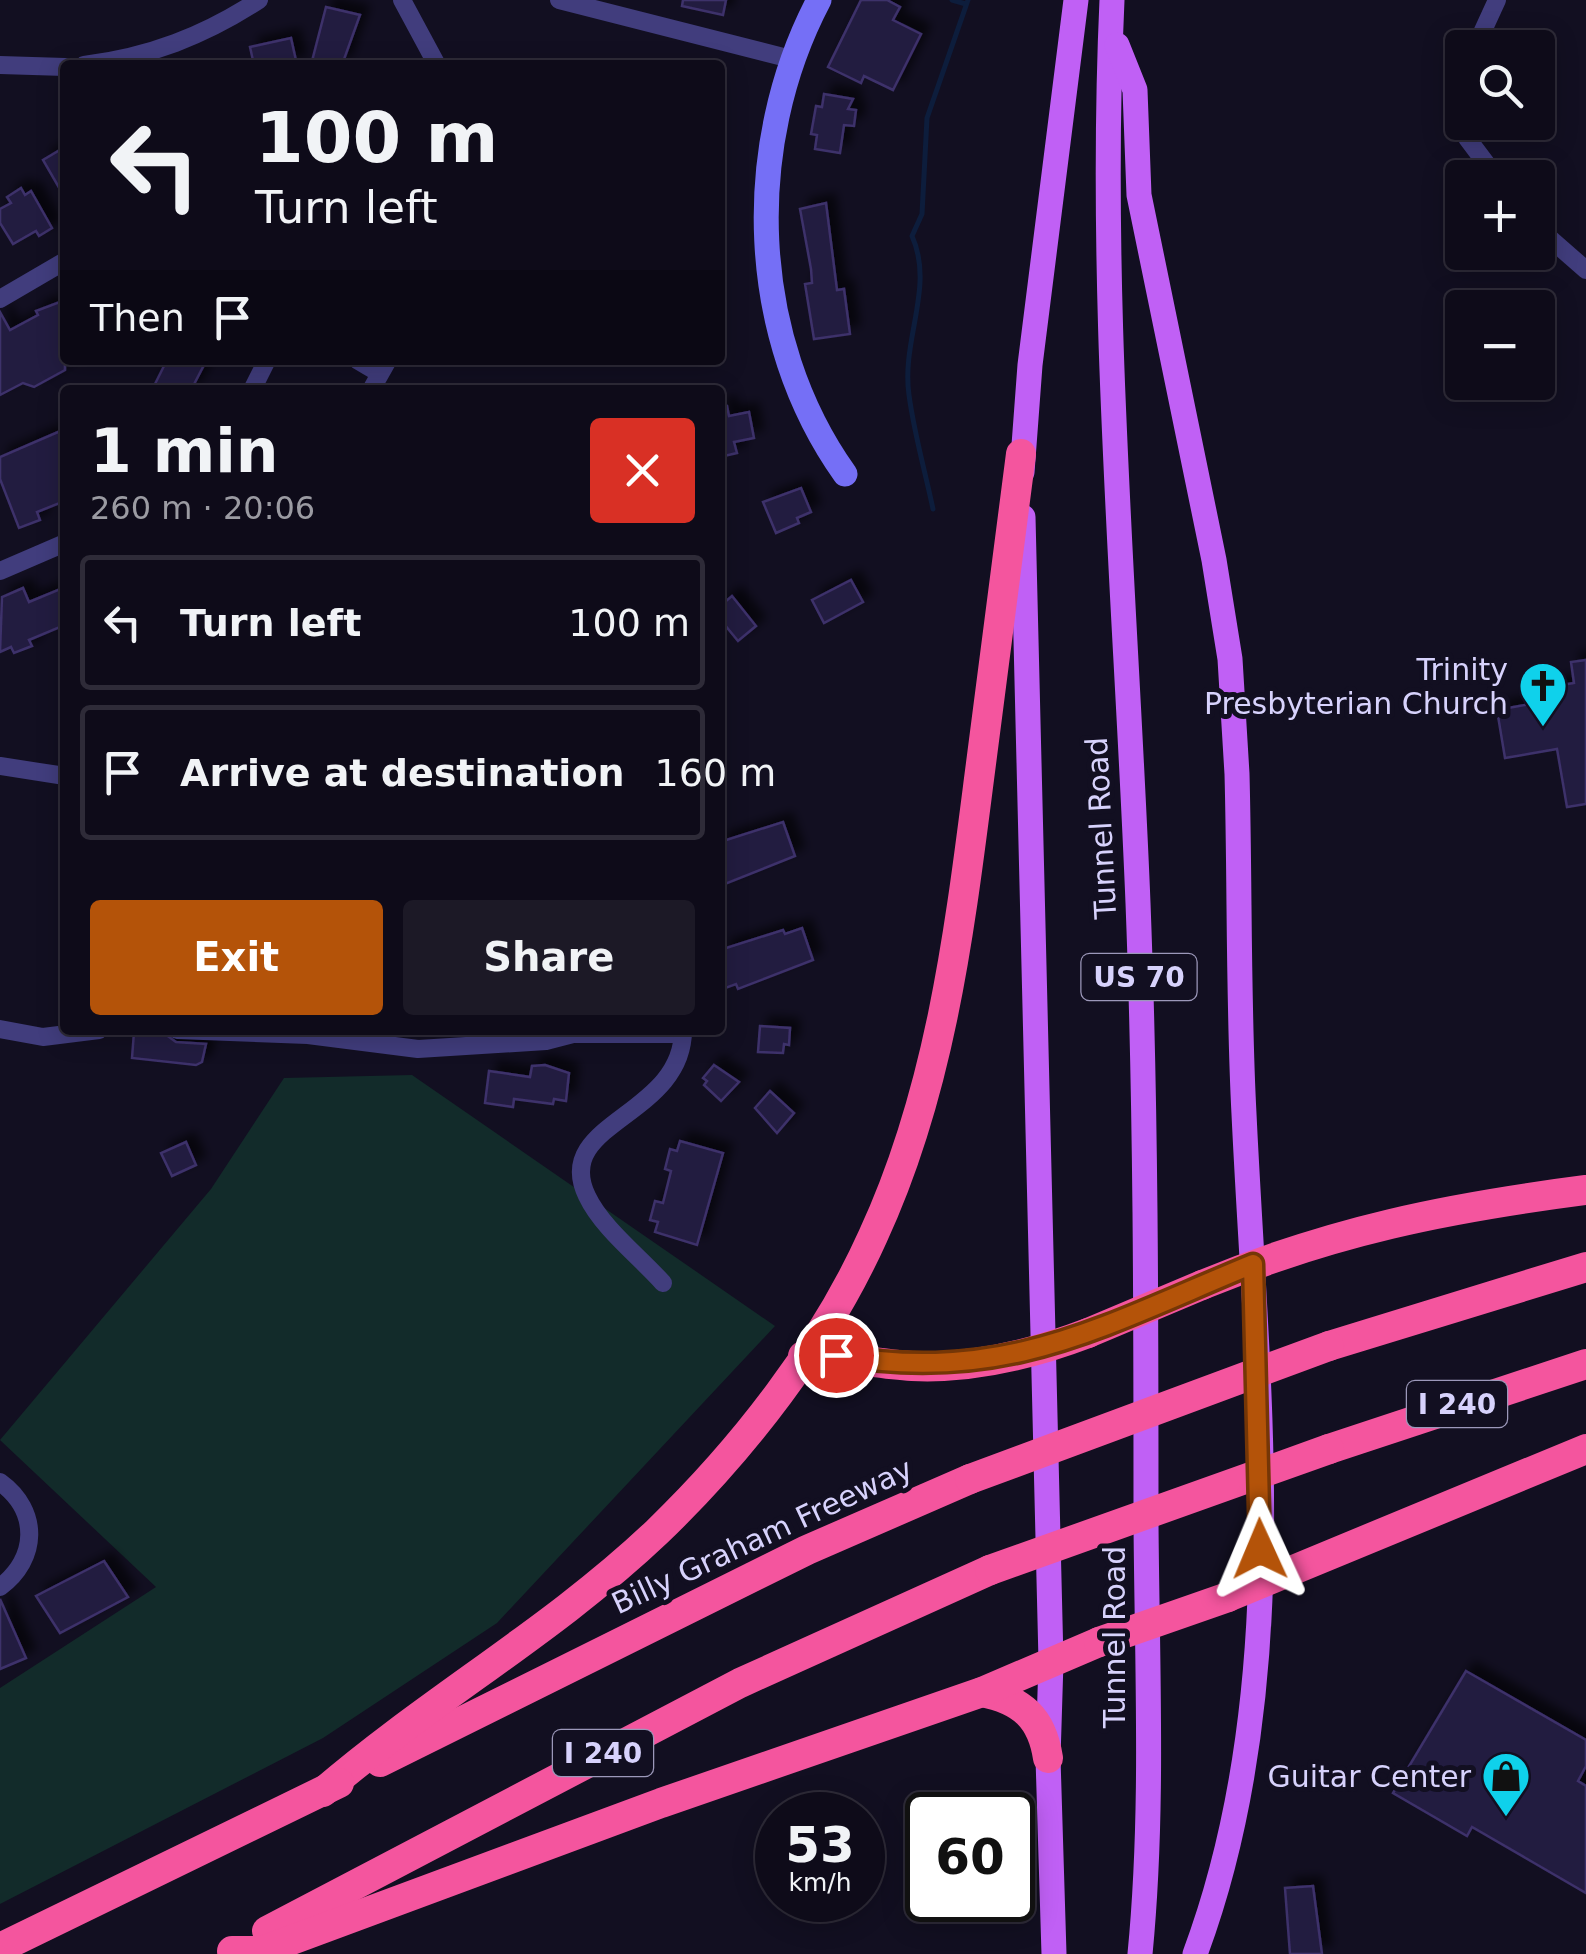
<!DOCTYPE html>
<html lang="en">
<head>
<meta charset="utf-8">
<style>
  body { margin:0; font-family:"DejaVu Sans",sans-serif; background:#1c1926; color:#f1f3f6; height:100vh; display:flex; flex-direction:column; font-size:38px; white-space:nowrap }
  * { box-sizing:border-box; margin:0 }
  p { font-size:32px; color:#9b9ba2 }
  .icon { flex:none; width:55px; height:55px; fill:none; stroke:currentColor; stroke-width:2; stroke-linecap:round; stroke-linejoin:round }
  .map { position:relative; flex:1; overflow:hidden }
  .details { position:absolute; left:60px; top:385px; width:665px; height:650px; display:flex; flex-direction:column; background:#0e0b19; border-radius:10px; box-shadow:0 5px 25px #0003,0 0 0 2px #2e2b38 }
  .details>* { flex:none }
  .hud { position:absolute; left:60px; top:60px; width:665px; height:305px; border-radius:10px; box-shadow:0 5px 25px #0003,0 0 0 2px #2e2b38; background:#0e0b19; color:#f1f3f6; overflow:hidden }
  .tools { position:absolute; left:1445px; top:30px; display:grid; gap:20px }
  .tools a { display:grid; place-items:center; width:110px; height:110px; border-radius:10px; background:#0e0b19; box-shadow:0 5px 25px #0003,0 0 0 2px #2e2b38; font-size:50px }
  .speed { position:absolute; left:755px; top:1792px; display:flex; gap:20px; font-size:50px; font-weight:700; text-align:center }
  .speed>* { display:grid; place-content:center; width:130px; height:130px; border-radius:50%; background:#0e0b19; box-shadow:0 5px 25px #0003,0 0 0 2px #2e2b38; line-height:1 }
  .speed small { font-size:25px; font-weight:400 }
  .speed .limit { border:5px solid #111; border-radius:15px; background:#fff; color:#111 }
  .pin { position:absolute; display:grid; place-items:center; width:85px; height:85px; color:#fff; margin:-42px; border:5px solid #fff; border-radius:50%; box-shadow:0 2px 10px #0007 }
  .me { position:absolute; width:110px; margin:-55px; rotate:359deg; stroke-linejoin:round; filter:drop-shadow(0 0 8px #0008) }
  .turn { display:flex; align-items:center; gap:35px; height:210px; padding:0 30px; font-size:45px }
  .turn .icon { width:130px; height:130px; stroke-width:2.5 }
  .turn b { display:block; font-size:70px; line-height:85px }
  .then { display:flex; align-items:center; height:95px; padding:0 30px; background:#0003; gap:20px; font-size:38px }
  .round { display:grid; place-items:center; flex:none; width:105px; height:105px; border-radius:10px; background:#1c1926 }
  .overview { display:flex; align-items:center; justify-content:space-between; height:170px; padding:0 30px }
  h1 { font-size:60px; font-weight:700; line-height:75px }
  .action { display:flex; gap:20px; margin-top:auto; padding:20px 30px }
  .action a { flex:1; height:115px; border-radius:10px; background:#b45309; color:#fff; font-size:40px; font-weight:700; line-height:115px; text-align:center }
  .action a+a { background:#1c1926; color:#f1f3f6 }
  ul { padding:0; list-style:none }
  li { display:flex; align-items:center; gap:30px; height:135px; margin:0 20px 15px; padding:0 10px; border:5px solid #2e2b38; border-radius:10px }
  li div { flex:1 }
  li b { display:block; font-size:38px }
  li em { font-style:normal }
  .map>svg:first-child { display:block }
</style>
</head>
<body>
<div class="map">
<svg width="1586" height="1954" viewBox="0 0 1586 1954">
  <defs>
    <filter id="shadow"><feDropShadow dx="9" dy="-9" stdDeviation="5" flood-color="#0009"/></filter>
  </defs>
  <rect width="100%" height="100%" fill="#120f21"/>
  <!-- green -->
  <polygon fill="#122b2a" points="412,1075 775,1326 497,1623 323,1738 0,1904 0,1688 156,1587 0,1440 211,1189 284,1078"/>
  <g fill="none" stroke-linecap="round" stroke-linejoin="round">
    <!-- stream -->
    <g stroke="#0d1d3c" stroke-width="5">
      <polyline points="952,0 966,4"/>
      <path d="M933,509C925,471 914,433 909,395C901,340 935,287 912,236L922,214L927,118L968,0"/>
    </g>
  </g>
  <!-- building -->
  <g fill="#241c41" stroke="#3d306b" stroke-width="2.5" filter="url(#shadow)">
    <polygon points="683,0 726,0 723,15 682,6"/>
    <polygon points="861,0 887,0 900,7 893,20 921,34 893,90 864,76 861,83 828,67"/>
    <polygon points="326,7 360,15 342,65 311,65"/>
    <polygon points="291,38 297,65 254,65 250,47"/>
    <polygon points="824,94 853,99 848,109 856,110 854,126 844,125 840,153 815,149 817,135 811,134 816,106 822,107"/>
    <polygon points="65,147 65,198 43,160"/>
    <polygon points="21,188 25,195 31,191 52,228 39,236 36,231 13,244 0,223 0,209 11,203 7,197"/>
    <polygon points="826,203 837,290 844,289 850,334 814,339 805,284 812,283 811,269 800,209"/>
    <polygon points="65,300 65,370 34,387 23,383 0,395 0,312 10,330 38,315 36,311"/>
    <polygon points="167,360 194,360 204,365 191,390 152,390"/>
    <polygon points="720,406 727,406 729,416 749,412 754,438 734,442 737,453 720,457"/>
    <polygon points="65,429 65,501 37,512 40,520 19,528 0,479 0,457"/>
    <polygon points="801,488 811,512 797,518 799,523 776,533 763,502"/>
    <polygon points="851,580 863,602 824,623 812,600"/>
    <polygon points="65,587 65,625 29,640 32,646 14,653 11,647 0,652 2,597 23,588 29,602"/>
    <polygon points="732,596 756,626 738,641 720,619 720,606"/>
    <polygon points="1586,660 1586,804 1567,807 1557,749 1505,758 1497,710 1552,700 1550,687 1574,683 1571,662"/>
    <polygon points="783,822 795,856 720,886 720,842"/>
    <polygon points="802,928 813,960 738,989 736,984 720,990 723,949 783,930 785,934"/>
    <polygon points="760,1026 790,1028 789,1045 784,1044 783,1053 758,1052"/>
    <polygon points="134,1032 165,1034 176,1042 206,1044 202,1062 196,1065 132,1058"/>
    <polygon points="545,1065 569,1073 566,1101 554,1099 553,1104 514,1099 513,1107 485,1103 489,1071 530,1077 532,1066"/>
    <polygon points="714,1065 739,1082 721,1101 704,1085 707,1081 703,1078"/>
    <polygon points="770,1091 794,1113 777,1133 755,1108"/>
    <polygon points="680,1141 723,1153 697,1245 655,1232 658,1222 650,1220 655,1201 663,1203 671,1171 665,1169 670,1149 677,1151"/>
    <polygon points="186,1142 196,1165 172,1176 161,1153"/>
    <polygon points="104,1561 128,1597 60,1633 36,1596"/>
    <polygon points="0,1599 26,1658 0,1669"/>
    <polygon points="1466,1671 1586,1740 1586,1766 1578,1781 1586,1786 1586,1893 1472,1827 1467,1836 1393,1793"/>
    <polygon points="1313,1886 1322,1954 1290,1954 1285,1888"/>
  </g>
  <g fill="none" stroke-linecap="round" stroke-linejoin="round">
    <!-- street -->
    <g stroke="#413d7d" stroke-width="18">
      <polyline points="402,0 437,65"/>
      <polyline points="559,0 791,59"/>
      <polyline points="1475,48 1497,0"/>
      <polyline points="0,65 65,67"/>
      <path d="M84,65C149,57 204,36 259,0"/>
      <polyline points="1466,122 1467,138 1497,178"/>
      <polyline points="1538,228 1586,270"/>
      <polyline points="0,299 65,261"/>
      <polyline points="357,360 379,373"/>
      <polyline points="252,390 267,360"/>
      <polyline points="371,390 388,360"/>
      <polyline points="0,571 65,543"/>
      <polyline points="0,766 65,776"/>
      <polyline points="0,1029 43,1037 99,1030"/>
      <polyline points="177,1030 308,1035 418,1049 546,1041 573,1034 683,1034"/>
      <path d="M663,1283C640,1257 602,1228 587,1196C551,1122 683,1117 683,1030"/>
      <path d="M0,1482C40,1511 38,1559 0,1587"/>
    </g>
    <!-- secondary -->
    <path stroke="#756ff6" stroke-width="25" d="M819,0C742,146 748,338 845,474"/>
    <!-- primary -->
    <g stroke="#c060f5" stroke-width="25">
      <path d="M1112,0C1098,301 1126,603 1138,903C1146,1109 1146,1316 1146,1522C1147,1666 1154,1811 1140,1954"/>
      <path d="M1117,45L1135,90L1139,195L1214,560L1230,659L1237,774C1240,887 1238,1001 1244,1114C1257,1391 1294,1689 1195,1954"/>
      <polyline points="1022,472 1030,365 1076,0"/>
      <polyline points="1023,517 1051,1661 1048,1758 1054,1954"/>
    </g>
    <!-- highway -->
    <g stroke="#f4559e" stroke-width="30">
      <path d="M1202,1285C1333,1231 1446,1208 1586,1190"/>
      <polyline points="1329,1346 1586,1267"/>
      <path d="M803,1356C841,1355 875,1364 912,1366C972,1369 1033,1354 1088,1333"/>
      <polyline points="1329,1449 1586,1364"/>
      <polyline points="1228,1597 1586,1449"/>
      <path d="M982,1692C1022,1700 1042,1718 1048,1758"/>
      <polyline points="380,1762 807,1550 970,1479"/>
      <path d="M323,1792C431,1699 554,1630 657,1532C743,1449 824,1345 873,1236C940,1091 959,935 979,779C993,670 1007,562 1021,454"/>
      <polyline points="267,1931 740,1683 990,1570"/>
      <polyline points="0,1948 339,1783"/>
      <polyline points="232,1951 262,1951 661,1803 982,1692 1099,1642"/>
    </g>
    <!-- highway-bridge -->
    <g stroke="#f4559e" stroke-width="30">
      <polyline points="1088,1333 1202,1285"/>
      <polyline points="970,1479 1329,1346"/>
      <polyline points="990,1570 1329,1449"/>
      <polyline points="1099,1642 1228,1597"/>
    </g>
  </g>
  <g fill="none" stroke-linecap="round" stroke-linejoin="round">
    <!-- route casing -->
    <g stroke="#753606" stroke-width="25">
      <path id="route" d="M836,1355C1005,1385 1102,1326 1253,1264L1260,1549"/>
    </g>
    <!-- route -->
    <use href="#route" stroke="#b45309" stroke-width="18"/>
  </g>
  <!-- icons -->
  <defs>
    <g id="church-pin" transform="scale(2.5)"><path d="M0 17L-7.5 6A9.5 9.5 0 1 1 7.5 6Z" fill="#0fd1eb" stroke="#120f21"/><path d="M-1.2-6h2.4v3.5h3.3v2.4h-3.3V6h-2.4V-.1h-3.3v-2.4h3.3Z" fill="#111"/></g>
    <g id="shop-pin" transform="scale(2.5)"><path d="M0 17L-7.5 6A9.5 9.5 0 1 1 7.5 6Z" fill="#0fd1eb" stroke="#120f21"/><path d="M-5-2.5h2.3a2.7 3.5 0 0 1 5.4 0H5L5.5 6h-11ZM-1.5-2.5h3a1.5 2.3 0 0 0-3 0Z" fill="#111"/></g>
  </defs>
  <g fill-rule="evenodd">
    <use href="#church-pin" x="1543" y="686"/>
    <use href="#shop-pin" x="1506" y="1776"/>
  </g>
  <g text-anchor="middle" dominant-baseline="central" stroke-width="10" stroke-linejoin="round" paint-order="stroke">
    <!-- shield labels -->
    <g fill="#120f21" stroke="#9c98ba" stroke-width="2.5">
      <rect x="1081.5" y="954" width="115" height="46" rx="8"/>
      <rect x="1407" y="1381" width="100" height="46" rx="8"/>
      <rect x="553" y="1730" width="100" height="46" rx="8"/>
    </g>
    <g font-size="28" font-weight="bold" fill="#d7d2fc">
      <text x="1139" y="977">US 70</text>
      <text x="1457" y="1404">I 240</text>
      <text x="603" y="1753">I 240</text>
    </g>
    <!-- poi labels -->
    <g font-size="30" fill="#d7d2fc" stroke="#120f21" text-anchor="end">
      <text x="1508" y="669">Trinity<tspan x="1508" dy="34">Presbyterian Church</tspan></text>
      <text x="1471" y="1776">Guitar Center</text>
    </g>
    <!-- street labels -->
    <g font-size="30" fill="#d7d2fc" stroke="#120f21">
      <text transform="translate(1101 828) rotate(-93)">Tunnel Road</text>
      <text transform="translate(762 1536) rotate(-25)">Billy Graham Freeway</text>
      <text transform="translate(1114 1637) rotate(-90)">Tunnel Road</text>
    </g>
  </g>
</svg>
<div class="tools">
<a><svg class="icon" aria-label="search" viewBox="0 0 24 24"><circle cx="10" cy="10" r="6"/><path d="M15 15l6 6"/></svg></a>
<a>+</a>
<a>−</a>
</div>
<div class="speed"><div>53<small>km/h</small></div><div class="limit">60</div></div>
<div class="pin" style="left:836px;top:1355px;background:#d93025"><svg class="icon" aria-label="arrive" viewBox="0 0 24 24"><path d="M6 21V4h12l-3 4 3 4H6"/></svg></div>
<svg class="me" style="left:1260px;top:1549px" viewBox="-20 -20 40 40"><path d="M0-17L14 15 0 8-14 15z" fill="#b45309" stroke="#fff" stroke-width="4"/></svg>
<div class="hud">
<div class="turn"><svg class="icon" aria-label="left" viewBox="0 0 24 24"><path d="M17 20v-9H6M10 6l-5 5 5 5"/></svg><div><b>100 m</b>Turn left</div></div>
<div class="then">Then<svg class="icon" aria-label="arrive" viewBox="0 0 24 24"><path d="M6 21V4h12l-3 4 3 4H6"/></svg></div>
</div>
<section class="details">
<div class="overview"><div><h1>1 min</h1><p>260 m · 20:06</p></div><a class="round" style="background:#d93025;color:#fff"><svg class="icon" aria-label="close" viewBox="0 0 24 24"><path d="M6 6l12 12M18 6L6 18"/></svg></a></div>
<ul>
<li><svg class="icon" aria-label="left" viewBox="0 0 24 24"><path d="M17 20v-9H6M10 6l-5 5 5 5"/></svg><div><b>Turn left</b></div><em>100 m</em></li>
<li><svg class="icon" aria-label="arrive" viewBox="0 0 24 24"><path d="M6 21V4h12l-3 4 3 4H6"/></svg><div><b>Arrive at destination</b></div><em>160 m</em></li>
</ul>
<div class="action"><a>Exit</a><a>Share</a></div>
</section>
</div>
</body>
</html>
